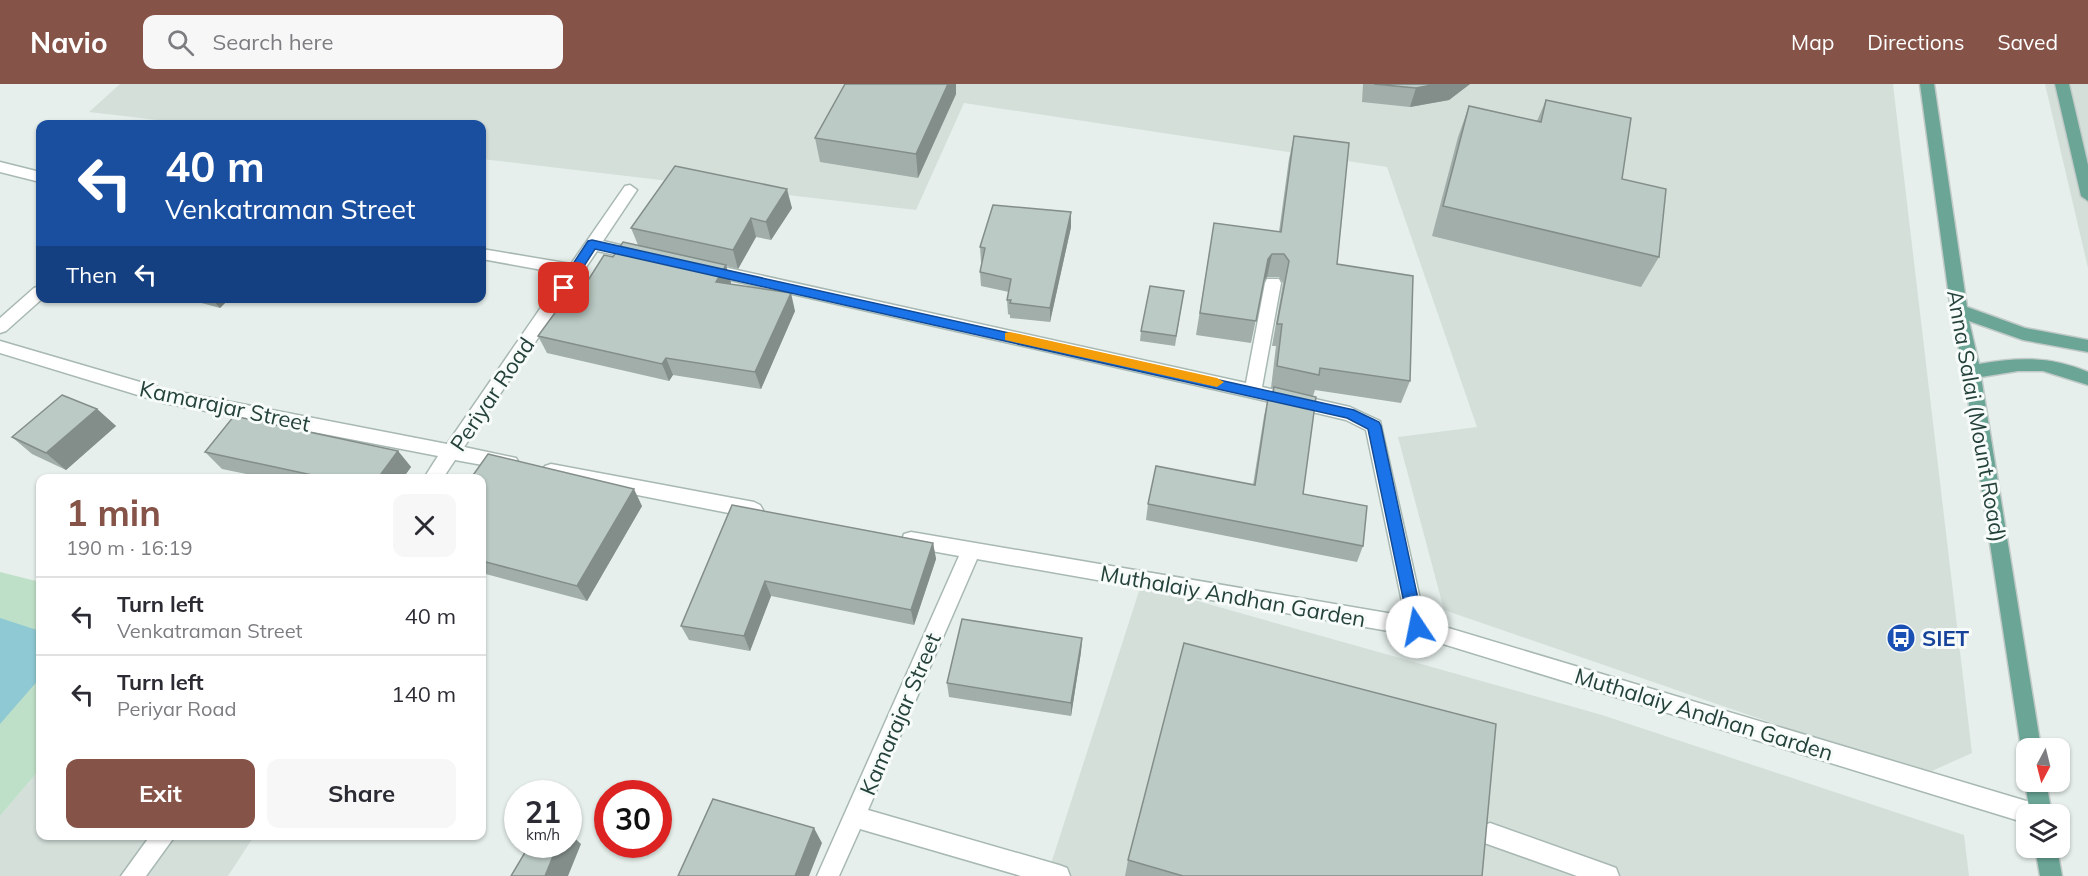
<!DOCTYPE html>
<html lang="en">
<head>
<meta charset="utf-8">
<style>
  body { margin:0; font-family:Mulish,sans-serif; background:#f7f7f7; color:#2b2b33; height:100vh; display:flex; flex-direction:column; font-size:22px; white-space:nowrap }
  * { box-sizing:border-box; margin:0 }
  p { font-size:20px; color:#7c7c81 }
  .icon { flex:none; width:33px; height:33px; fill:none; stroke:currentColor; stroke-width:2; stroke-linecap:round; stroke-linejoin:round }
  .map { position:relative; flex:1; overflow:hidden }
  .sheet { position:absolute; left:36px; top:390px; width:450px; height:366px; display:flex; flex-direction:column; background:#fff; border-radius:12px; box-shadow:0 2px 4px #0004 }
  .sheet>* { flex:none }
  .top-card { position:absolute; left:36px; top:36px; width:450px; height:183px; border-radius:12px; box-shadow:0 2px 4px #0004; background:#1a4fa0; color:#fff; overflow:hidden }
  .needle { width:39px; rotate:187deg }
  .fabs { position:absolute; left:2016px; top:654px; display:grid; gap:12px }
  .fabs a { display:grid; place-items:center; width:54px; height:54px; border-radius:12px; background:#fff; box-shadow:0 2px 4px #0004; font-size:30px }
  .speed { position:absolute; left:504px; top:696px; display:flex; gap:12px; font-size:30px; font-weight:700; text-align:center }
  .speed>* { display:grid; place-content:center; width:78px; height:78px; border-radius:50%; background:#fff; box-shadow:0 2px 4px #0004; line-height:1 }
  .speed small { font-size:15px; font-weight:400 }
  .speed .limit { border:9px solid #d22; background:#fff; color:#111 }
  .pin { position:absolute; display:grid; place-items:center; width:51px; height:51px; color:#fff; margin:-26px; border-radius:12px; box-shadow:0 3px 9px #0006 }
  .me { position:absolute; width:66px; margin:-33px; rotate:349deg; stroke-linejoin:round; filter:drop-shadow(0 0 4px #0008) }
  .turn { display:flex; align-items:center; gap:21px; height:126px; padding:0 30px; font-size:27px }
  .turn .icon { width:78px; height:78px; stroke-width:2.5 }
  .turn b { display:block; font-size:42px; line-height:51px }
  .then { display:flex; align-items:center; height:57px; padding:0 30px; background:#0003; gap:12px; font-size:22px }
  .round { display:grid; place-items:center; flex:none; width:63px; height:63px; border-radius:12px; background:#f7f7f7 }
  .head { display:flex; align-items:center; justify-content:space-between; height:102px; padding:0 30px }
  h1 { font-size:36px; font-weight:700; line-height:45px; color:#855347 }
  .cta { display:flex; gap:12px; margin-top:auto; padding:12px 30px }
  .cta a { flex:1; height:69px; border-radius:12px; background:#855347; color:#fff; font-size:24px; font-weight:700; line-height:69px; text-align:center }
  .cta a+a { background:#f7f7f7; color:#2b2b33 }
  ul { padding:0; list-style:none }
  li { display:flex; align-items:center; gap:18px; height:78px; padding:0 30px; border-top:2px solid #e1e1e2 }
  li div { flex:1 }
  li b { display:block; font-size:22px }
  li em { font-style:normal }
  header { display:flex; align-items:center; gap:36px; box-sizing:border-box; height:84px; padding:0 30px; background:#855347; color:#fff }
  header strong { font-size:28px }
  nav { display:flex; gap:33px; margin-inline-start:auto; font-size:21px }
  .search { width:420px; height:54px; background:#f7f7f7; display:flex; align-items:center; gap:15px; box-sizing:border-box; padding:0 21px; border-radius:12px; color:#7c7c81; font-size:22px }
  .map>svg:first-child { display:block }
</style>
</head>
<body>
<header>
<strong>Navio</strong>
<div class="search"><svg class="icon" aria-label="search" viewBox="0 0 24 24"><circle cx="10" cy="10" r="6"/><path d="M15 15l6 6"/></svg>Search here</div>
<nav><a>Map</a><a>Directions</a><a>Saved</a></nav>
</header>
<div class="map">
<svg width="2088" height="792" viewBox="0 0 2088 792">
  <rect width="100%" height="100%" fill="#e6efeb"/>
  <!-- built -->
  <g fill="#d4dfda">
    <polygon points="120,0 1893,0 1972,669 1923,691 1444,526 1398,353 1477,343 1387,83 964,19 916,126 482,75 482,40 192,40 89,28"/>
    <polygon points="2045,0 2088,0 2088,184"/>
    <polygon points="1141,501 1602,631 1964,751 1969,792 1047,792"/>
    <polygon points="40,685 40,752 254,752 228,792 0,792 0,732"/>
  </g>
  <!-- green -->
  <polygon fill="#bfe0c8" points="0,488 40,498 40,685 0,732"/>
  <!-- water -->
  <polygon fill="#8ec9d4" points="0,534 40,547 40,594 0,640"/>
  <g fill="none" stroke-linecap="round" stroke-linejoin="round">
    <!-- service casing -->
    <g stroke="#a8b8b2" stroke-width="3">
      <polygon id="service" points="1490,739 1608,781 1616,784 1619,792 1577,792 1490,761 1482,758 1479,750 1482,742"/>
    </g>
    <!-- minor casing -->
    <g stroke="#a8b8b2" stroke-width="3">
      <g id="minor">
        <polygon points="0,78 40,88 40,98 0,88"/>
        <polygon points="630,101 637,106 603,157 645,167 648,171 645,175 640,176 597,167 464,363 516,374 519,379 516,384 510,386 455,376 443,394 424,394 438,372 164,319 0,269 0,257 164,305 447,360 564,190 482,175 482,165 571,180 625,102"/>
        <polygon points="705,179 1246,299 1265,199 1267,195 1279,195 1281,199 1262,303 1350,323 1380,337 1425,537 2033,719 2041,722 2044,730 2026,730 2026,739 1417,552 977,475 868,726 1059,781 1067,784 1070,792 1021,792 860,745 839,792 817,792 959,472 904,462 902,456 904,450 911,448 1405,532 1366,346 1346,336 1253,314 699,189 697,185"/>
        <polygon points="40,202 40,214 43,214 6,247 0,249 0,234 34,204"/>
        <polygon points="551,380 754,418 760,421 763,426 760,431 754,434 551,394 545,392 542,387 545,382"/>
        <polygon points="150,752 175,752 146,792 121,792"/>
      </g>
    </g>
    <!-- primary casing -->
    <g stroke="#c2cac8" stroke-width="3">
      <g id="primary">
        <path d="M1920,0H1934L1967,223L2025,244L2088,256V268L2023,256L1969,237L1979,280C2019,273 2050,272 2088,288V301L2043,287H2018L1981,293L2041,664H2026V672L2021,664L1964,288L1951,227Z"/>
        <polygon points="2055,0 2069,0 2088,81 2088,117 2081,112"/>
        <polygon points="2026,695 2026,698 2046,698 2052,730 2030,730 2025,698"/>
        <polygon points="2035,764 2057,764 2062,792 2040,792"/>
      </g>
    </g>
    <!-- service -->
    <use href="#service" fill="#fff" fill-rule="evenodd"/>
    <!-- minor -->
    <use href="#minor" fill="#fff" fill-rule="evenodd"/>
    <!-- primary -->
    <use href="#primary" fill="#6aa596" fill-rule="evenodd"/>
  </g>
  <!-- wall -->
  <g fill="#a1aea9">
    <polygon points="1363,0 1470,0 1449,16 1410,23 1362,18"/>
    <polygon points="956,10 918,94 820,78 815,54"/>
    <polygon points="1546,16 1622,95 1659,173 1641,203 1432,152 1458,53 1469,22 1537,37"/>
    <polygon points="1294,52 1337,180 1410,297 1401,319 1315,306 1313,312 1303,410 1363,462 1357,478 1146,436 1148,420 1253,401 1264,332 1268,314 1271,315 1273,304 1271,304 1276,262 1272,262 1283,199 1279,193 1267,193 1264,197 1251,259 1196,251 1214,139 1279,148 1289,75"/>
    <polygon points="792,124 771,156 756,153 738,185 726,182 731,199 730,200 795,227 761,305 673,291 669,297 547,269 538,252 575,217 638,161 631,144"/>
    <polygon points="1071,128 1071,143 1050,238 1010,234 1010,231 1008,230 1007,216 1009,208 981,202 980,188 982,178 981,178 980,163"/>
    <polygon points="1184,207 1175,262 1140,257 1141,247"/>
    <polygon points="183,214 230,214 220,224"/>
    <polygon points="97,325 116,342 66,386 32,370 12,353"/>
    <polygon points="398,367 411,383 403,394 266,394 222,385 205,368"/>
    <polygon points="482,394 642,422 587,517 482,489"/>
    <polygon points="732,421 933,459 936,475 914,541 771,512 750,567 689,556 681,542"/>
    <polygon points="1082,554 1081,568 1071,632 949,613 947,599"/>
    <polygon points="1128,776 1482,792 1125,792"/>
  </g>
  <!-- shaded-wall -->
  <g fill="#838d89">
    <polygon points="948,0 956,0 956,10 918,94 916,70"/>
    <polygon points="1437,0 1470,0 1449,16 1410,23 1416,4"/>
    <polygon points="787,105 792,124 771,156 766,138"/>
    <polygon points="1071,128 1071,143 1050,238 1050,224"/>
    <polygon points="751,134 756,153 738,185 733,166"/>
    <polygon points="1272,170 1267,193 1263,198 1268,175"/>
    <polygon points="726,181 731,199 722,216 716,198"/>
    <polygon points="791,209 795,227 761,305 755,288"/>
    <polygon points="211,214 230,214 220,224"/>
    <polygon points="666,274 673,291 669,297 662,280"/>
    <polygon points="97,325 116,342 66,386 46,369"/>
    <polygon points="398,367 411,383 403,394 378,394"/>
    <polygon points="634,405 642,422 587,517 577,502"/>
    <polygon points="933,459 936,475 914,541 911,526"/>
    <polygon points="482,496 485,501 482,507"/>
    <polygon points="765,497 771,512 750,567 744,552"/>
    <polygon points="1082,554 1081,568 1071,632 1071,619"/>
    <polygon points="814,744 822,759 809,792 795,792"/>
    <polygon points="568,748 581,760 568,792 545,792 558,760 568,760"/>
  </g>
  <!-- building -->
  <g fill="#bbcac4" stroke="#838d89" stroke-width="1.5">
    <polygon points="845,0 948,0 916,70 815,54"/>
    <polygon points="1374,0 1437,0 1416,4"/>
    <polygon points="1546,16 1631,34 1622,95 1666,105 1659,173 1443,122 1469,22 1541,38"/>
    <polygon points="1294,52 1349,59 1337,180 1413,192 1410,297 1320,284 1319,291 1277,282 1282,240 1277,240 1289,177 1284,170 1272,170 1268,175 1256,237 1200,229 1214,139 1281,148"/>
    <polygon points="675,82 787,105 766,138 751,134 733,166 631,144"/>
    <polygon points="993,121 1071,128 1050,224 1010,219 1011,216 1007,216 1011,195 980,188 985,164 980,163"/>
    <polygon points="623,158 726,181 716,198 791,209 755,288 666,274 662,280 538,252 565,215 575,217 604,171 613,173"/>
    <polygon points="1150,202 1184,207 1176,252 1141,247"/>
    <polygon points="1274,303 1316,313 1303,410 1367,422 1363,462 1148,420 1156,382 1255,401 1268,314 1272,315"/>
    <polygon points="62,311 97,325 46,369 12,353"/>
    <polygon points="234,332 398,367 378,394 326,394 205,368"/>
    <polygon points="488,370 634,405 577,502 482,477 482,422 484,418 482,417 482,394 471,394"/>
    <polygon points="732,421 933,459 911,526 765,497 744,552 681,542"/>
    <polygon points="962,535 1082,554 1071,619 947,599"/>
    <polygon points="1184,559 1496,640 1482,792 1183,792 1128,776"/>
    <polygon points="713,715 814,744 795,792 678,792"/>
    <polygon points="530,760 558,760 545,792 511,792"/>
  </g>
  <!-- route -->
  <polygon fill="#1a73e8" stroke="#114b97" stroke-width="1.5" points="592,156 1354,326 1379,338 1381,342 1424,543 1422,548 1417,549 1409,543 1368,345 1347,334 595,165 568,207 559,207 559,201 588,157"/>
  <!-- slow -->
  <polygon fill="#f59e0b" points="1010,248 1217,294 1224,298 1217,303 1005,256 1005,249"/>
  <!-- icons -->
  <defs>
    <g id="bus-disc" transform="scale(1.5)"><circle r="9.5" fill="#1a4fb4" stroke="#f7fbf9"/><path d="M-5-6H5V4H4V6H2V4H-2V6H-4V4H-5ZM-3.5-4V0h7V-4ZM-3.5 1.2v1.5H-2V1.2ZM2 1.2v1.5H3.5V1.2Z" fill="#fff"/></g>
  </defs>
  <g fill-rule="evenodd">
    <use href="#bus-disc" x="1901" y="554"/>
  </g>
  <g text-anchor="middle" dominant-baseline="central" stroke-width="6" stroke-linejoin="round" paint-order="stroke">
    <!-- street labels -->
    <g font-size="22" fill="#24423a" stroke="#f7fbf9">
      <text transform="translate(492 310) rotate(-56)">Periyar Road</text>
      <text transform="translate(225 322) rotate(12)">Kamarajar Street</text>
      <text transform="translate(1977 332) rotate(80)">Anna Salai (Mount Road)</text>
      <text transform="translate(1233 512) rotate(10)">Muthalaiy Andhan Garden</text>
      <text transform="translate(900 630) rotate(-67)">Kamarajar Street</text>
      <text transform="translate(1704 630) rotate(17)">Muthalaiy Andhan Garden</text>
    </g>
    <!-- transit labels -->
    <g font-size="22" font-weight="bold" fill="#164399" stroke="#f7fbf9" text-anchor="start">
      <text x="1922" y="554">SIET</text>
    </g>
  </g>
</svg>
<div class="fabs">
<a><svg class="needle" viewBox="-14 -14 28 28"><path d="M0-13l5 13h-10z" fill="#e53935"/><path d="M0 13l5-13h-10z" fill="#7c7c81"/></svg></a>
<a><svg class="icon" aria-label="layers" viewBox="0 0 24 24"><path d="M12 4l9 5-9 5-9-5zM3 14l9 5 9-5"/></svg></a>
</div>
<div class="speed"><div>21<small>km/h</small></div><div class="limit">30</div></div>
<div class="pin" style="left:564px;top:204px;background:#d93025"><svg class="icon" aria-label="arrive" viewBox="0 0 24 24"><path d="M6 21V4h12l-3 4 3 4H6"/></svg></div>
<svg class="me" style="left:1417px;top:543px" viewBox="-20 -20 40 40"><circle r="19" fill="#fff"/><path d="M0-13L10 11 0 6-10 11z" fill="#1a73e8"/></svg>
<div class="top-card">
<div class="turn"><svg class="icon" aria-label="left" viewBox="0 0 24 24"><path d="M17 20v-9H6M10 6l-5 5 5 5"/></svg><div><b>40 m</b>Venkatraman Street</div></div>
<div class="then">Then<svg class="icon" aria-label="left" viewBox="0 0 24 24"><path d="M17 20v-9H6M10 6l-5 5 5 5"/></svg></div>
</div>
<section class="sheet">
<div class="head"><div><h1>1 min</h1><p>190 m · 16:19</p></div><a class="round"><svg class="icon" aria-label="close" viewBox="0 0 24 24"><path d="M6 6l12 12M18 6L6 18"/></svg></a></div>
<ul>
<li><svg class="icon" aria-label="left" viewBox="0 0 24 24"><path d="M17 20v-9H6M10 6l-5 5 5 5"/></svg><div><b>Turn left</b><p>Venkatraman Street</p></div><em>40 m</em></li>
<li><svg class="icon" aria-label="left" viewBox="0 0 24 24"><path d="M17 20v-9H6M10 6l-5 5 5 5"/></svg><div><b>Turn left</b><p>Periyar Road</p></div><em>140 m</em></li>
</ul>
<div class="cta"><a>Exit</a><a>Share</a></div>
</section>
</div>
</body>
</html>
